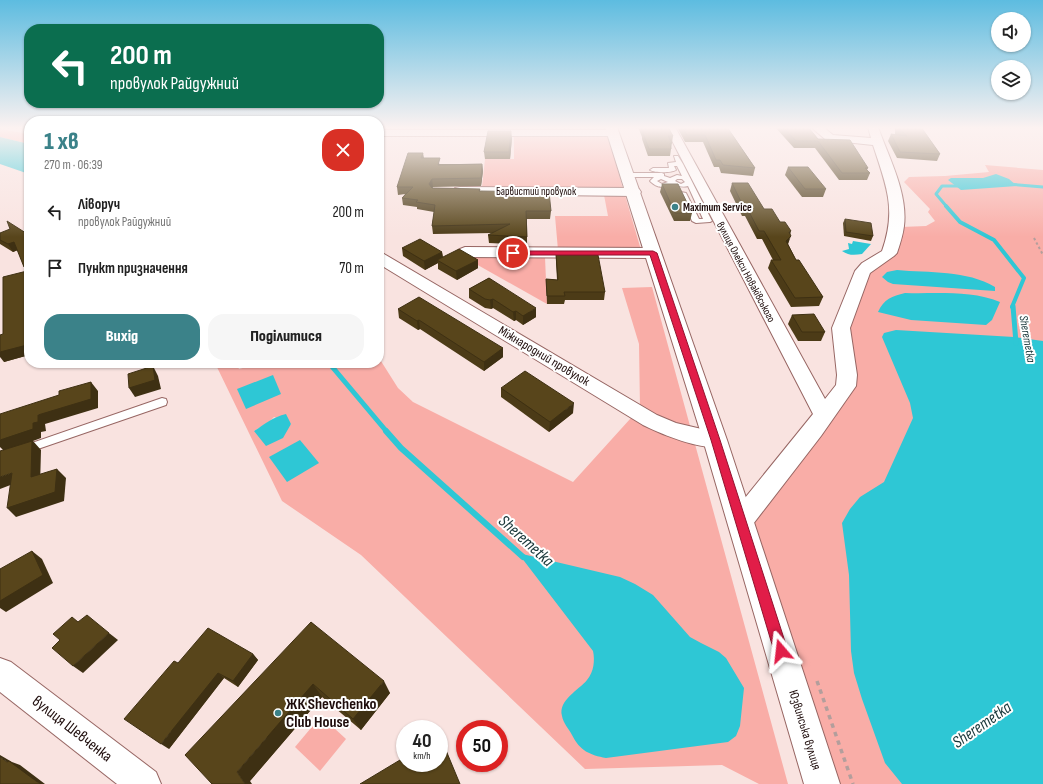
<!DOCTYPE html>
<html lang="uk">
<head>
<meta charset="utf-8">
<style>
  body { margin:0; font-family:"Sofia Sans Condensed",sans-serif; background:#f6f6f6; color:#222; height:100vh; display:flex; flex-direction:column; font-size:15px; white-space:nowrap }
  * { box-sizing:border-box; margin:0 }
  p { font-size:13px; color:#767676 }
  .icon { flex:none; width:22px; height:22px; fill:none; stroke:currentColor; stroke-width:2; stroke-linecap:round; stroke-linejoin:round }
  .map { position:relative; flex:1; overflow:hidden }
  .side { position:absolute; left:24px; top:116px; width:360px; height:252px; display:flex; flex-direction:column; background:#fff; border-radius:16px; box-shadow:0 1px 3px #0004 }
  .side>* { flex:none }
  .top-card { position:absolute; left:24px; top:24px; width:360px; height:84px; border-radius:16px; box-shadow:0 1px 3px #0004; background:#0b6e4f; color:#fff; overflow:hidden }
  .buttons { position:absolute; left:991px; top:12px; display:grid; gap:8px }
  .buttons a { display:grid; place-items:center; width:40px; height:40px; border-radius:50%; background:#fff; box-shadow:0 1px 3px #0004; font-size:20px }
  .speed { position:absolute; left:396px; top:720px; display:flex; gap:8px; font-size:20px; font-weight:700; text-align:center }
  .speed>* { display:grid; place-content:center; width:52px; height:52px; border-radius:50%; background:#fff; box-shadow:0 1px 3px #0004; line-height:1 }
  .speed small { font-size:10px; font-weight:400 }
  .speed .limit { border:6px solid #d22; background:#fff; color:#111 }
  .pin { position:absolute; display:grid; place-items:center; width:34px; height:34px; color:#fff; margin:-17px; border:2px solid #fff; border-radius:50%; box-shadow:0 1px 4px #0007 }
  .me { position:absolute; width:44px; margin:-22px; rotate:343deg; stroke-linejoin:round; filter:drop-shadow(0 0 3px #0008) }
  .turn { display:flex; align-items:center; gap:14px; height:84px; padding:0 20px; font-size:18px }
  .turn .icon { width:52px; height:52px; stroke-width:2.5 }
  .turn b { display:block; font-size:28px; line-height:34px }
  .round { display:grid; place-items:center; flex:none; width:42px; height:42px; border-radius:16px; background:#f6f6f6 }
  .headline { display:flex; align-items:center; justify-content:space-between; height:68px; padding:0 20px }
  h1 { font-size:24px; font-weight:800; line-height:30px; color:#3b8289 }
  .action { display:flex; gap:8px; margin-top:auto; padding:8px 20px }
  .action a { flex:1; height:46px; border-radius:16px; background:#3b8289; color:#fff; font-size:16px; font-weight:800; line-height:46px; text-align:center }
  .action a+a { background:#f6f6f6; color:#222 }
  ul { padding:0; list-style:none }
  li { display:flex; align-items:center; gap:12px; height:56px; padding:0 20px }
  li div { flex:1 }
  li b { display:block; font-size:15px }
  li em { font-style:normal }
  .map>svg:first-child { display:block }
</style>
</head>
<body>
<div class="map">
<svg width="1043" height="784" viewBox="0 0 1043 784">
  <rect width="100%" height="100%" fill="#f9e3e0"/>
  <!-- green -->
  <g fill="#f9ada7" fill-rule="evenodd">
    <polygon points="0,129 29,134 29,144 0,137"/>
    <polygon points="514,135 608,135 623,189 482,187 485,159 514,159"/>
    <polygon points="985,165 1043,170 1043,784 831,784 745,522 843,392 841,335 863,271 889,253 901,227 926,226 935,221 928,212 930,209 904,182 909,177 945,176 989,172"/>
    <polygon points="604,195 625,195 641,250 558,250 555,216 608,216"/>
    <polygon points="460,255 545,257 547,304"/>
    <path d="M652,287L788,784H759L722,765L585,769L361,555L282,501L215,363H236L239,369L262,363H379V358L398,388L413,402L573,482L640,408L639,344L622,288ZM274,417L291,424L287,428L254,431L269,422Z"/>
    <polygon points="321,716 346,739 320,771 295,747"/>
  </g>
  <!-- water -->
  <g fill="#2ec7d5">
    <polygon points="0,137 29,144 29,174 0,164"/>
    <polygon points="996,174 1009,179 1017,186 961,190 948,180 951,178 983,178"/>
    <path d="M853,241L871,244L862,254C855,255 849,256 842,251L849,249L848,243L852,244Z"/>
    <path d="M897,270C929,273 967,270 995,287V291L893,284L888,282L882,277L887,272Z"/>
    <path d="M905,293C936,294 971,290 1000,302L992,320L986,325L911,320L878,312C884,299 892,296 905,293Z"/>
    <polygon points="896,330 1014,337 1043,341 1043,784 902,784 885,763 862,699 854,673 851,651 849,575 842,523 850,509 860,497 884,482 913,418 910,403 882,337 884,333"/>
    <polygon points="273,375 281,394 246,409 237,389"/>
    <path d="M286,414L291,424L283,438L266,446L254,431C265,424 273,417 286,414Z"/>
    <polygon points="300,440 319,463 287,482 269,457"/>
    <path d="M518,553L620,577L635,584L653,595L690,637L701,643L719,652L726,658L744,688L740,726L736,736L728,742L606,758C590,755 580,751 572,735C569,729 563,723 562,716C558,700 579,690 587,680C594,672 595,660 593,651Z"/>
  </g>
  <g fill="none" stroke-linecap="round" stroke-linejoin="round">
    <!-- stream-far3 -->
    <g stroke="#2ec7d5" stroke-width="3">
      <polyline points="1008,184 1043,187"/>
      <polyline points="947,207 936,194 942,186 960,186"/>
    </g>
    <!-- stream-far2 -->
    <polyline stroke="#2ec7d5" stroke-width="4" points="946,206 960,222 994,240 1024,278 1012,307"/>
    <!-- stream-far1 -->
    <g stroke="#2ec7d5" stroke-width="5">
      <polyline points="1013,306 1016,343"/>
      <polyline points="329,363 387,432"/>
    </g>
    <!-- stream -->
    <polyline stroke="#2ec7d5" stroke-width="6" points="386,431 401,448 523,557"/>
    <!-- lane casing -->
    <g stroke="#976663" stroke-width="2">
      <g id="lane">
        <path d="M674,156H678L683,164L712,221L710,222L696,223L692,221L680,193L681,192L686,193L699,219H703L688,186C682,188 677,185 672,185C663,187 659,189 651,182L650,181L654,177H628L625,175L628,173H662L664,174V176L670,178L677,175L682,176L677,166H674L676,170C671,173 655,173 650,170L653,168H669L668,163L676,162ZM661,179L668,182L662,184L657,181ZM677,179H682L685,182L681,184L675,181Z"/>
        <polygon points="162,398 166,399 167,402 166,405 0,462 0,454"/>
      </g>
    </g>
    <!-- street casing -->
    <g stroke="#976663" stroke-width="2">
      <g id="street">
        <path d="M665,127H675L825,399L836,385L837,375L832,328L855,271L862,263L882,251C897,209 886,185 873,145L826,140L811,127H823L833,135L871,138L868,127H878C889,158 908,193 904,226C903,235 900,244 897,253L894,256L870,273L850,328L857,375L856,386L821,436L750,528L741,532L732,528L729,521L732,514L813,414Z"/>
        <polygon points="379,130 613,130 619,133 613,136 379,136"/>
        <polygon points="460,187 634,188 639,189 641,192 639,195 634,196 455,194 453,191 455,188"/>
        <polygon points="465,247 653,248 658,250 661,253 658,256 653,258 465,257 460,255 457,252 460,249"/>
        <path d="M379,252L384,254L657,415L676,423L723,434L726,440L723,446C704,452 661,434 643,425L379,264Z"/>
        <polygon points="0,658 11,662 156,772 161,784 117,784 0,692"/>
      </g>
    </g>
    <!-- secondary casing -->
    <g stroke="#976663" stroke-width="2">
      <polygon id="secondary" points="605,127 617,127 727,440 840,784 804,784 703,440"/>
    </g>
    <!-- path-far1 -->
    <polyline stroke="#b39e9c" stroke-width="2" stroke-dasharray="2.5 2.5" stroke-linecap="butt" points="1034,238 1043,255"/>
    <!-- path -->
    <polyline stroke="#b39e9c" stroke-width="3.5" stroke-dasharray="4.5 4.5" stroke-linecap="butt" points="817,681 853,784"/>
    <!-- lane -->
    <use href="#lane" fill="#fff" fill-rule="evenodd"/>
    <!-- street -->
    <use href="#street" fill="#fff" fill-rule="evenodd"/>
    <!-- secondary -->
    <use href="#secondary" fill="#fff" fill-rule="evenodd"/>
  </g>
  <!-- wall -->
  <g fill="#4c3b17">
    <polygon points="490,127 513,127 512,128 490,128"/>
    <polygon points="638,127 668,127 673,136 670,156 648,156 642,139 642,137"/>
    <polygon points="677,127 727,127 755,168 753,176 721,173 719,167 714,167 703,142 685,142"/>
    <polygon points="775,127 808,127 818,139 868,168 867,170 870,173 867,180 839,180 815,148 794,148"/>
    <polygon points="895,127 924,127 924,128 921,128 940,154 937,161 897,158 888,141 891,134 896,135 895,134"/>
    <polygon points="512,138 510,159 485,159 484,152"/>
    <polygon points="423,153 424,158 440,164 482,164 483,171 481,186 433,187 432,188 480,189 480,191 551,211 550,219 527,219 527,245 489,243 488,235 494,233 433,234 432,226 434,212 417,209 417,207 403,205 402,198 405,194 398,195 397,187"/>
    <polygon points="788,167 826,189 823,197 802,197 785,175"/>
    <polygon points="732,183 780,222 790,234 788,244 796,260 823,297 819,306 791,307 768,268 771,260 773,260 762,239 757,239 745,216 742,216 730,191"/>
    <polygon points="662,184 692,213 690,221 674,221 660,192"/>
    <polygon points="845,219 873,236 871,241 844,236 843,223"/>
    <polygon points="0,233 29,235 29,355 4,362 3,334 27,271 24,267 18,250 13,252 0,244"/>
    <polygon points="402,248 442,252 443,257 478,260 478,268 457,280 438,269 438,263 425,270 403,256"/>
    <polygon points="556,255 605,292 604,300 565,300 564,304 547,304 546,279 557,280 556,262"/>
    <polygon points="489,278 536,317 523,325 516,320 514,321 493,308 491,309 485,308 469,298 469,289"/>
    <polygon points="398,309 503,348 503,357 484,371 420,329 418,330 399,318"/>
    <polygon points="792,315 825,332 821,341 798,341 788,324"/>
    <polygon points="501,388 573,413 549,432 501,397"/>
    <polygon points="311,622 390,693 361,730 322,697 250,781"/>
    <polygon points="253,654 258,660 238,687 224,678 169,749 178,663"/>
  </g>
  <!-- shaded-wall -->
  <g fill="#3e3013">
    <polygon points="511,131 512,138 510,159 509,152"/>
    <polygon points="482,164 483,171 481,186 481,178"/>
    <polygon points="432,179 433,187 430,192 429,184"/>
    <polygon points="791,231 789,239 791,236 788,244 783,249 789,232"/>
    <polygon points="14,242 20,249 13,252 8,244"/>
    <polygon points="442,252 443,260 437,260 438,263 425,270 424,261"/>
    <polygon points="478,260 478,268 457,280 456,271"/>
    <polygon points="29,265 29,299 27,296 27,272 24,267"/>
    <polygon points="493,299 493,308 491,309 490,300"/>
    <polygon points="536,308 536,317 523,325 523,316"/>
    <polygon points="516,311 516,320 514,321 513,312"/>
    <polygon points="419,320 420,329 418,330 417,321"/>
    <polygon points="29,323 29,355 4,362 0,357 0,352"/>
    <polygon points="503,348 503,357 484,371 484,362"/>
    <polygon points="153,366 158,376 161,389 135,397 129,388"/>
    <polygon points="91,382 98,391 98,408 45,424 46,431 41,432 41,438 33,441 41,450 40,486 0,447 0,440 33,423 38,415"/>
    <polygon points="574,403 573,413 549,432 550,422"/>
    <polygon points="57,469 66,478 64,501 16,517 7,508"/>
    <polygon points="12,473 21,481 0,489 0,477"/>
    <polygon points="32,551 42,559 53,583 6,612 0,608 0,601"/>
    <polygon points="109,633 118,640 83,673 73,666"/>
    <polygon points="253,654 258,660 238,687 233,681"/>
    <polygon points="218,673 224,678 169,749 161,744"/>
    <polygon points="384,681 390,693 361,730 353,719"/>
    <polygon points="313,684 322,697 250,781 252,784 245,784 237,772"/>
    <polygon points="0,755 12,762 20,765 45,784 40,784 0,757"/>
  </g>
  <!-- building -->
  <g fill="#58451b" stroke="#3e3013">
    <polygon points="642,127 668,127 673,136 668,136 672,143 670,143 671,149 649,149 643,133 644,132"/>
    <polygon points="682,127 727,127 755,168 723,165 720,160 716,160 705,135 687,135"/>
    <polygon points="783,127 808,127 818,139 850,140 868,168 865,168 870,173 842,173 818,141 796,141"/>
    <polygon points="898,127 921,127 940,154 900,152 891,134 907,136"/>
    <polygon points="488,131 511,131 509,152 484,152"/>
    <polygon points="408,153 423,153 421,158 440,158 438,165 482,164 481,178 432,179 429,184 432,188 480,189 479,191 549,192 551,211 526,211 527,237 488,235 510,224 432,226 435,205 416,202 418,200 402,198 413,187 397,187"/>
    <polygon points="788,167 808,167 826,189 805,189"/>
    <polygon points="732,183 748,183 764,209 772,209 780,222 785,222 791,231 789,232 791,236 786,241 796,260 799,260 823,297 795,298 771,260 781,260 764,231 759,231 747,208 744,208"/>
    <polygon points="662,184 678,184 692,213 675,213"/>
    <polygon points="845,219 871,223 873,236 846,232"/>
    <polygon points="7,221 29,235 29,265 24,267 14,242 8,244 0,240 0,233 10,229"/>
    <polygon points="420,239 442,252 424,261 402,248"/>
    <polygon points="459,249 478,260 456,271 437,260"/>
    <polygon points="556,255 598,255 605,292 564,292 565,296 547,296 546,279 558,280"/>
    <polygon points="27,271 27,296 29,296 29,323 27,345 0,352 0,335 3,334 3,277"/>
    <polygon points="489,278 536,308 523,316 516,311 513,312 493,299 490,300 485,299 469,289"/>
    <polygon points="419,297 503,348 484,362 419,320 417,321 398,309"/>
    <polygon points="814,314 825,332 802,332 792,315"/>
    <polygon points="153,366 155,380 129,388 128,374"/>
    <polygon points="525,371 574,403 550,422 501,388"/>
    <polygon points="91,382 91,399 38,415 38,422 33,423 33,429 0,440 0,414 59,395 59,391"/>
    <polygon points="32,441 31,477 57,469 55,492 7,508 12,473 0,477 0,451"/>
    <polygon points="32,551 43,575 0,601 0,569"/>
    <polygon points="87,615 109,633 73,666 52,648 60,640 53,634 72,617 78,622"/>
    <polygon points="311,622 384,681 353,719 313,684 237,772 245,784 212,784 185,755"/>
    <polygon points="208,628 253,654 233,681 218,673 161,744 124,719 174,661 178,663"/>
    <polygon points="440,736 460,784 360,784 405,757 405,763 439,763 439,737"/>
    <polygon points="0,757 7,762 9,761 40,784 0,784"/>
  </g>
  <!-- sky -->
  <linearGradient id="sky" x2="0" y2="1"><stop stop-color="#5dbce0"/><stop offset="0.54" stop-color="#fcf2f1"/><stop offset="1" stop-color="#fcf2f1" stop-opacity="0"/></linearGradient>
  <rect width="1043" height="237" fill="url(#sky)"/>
  <!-- route -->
  <polygon fill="#e11d48" stroke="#92132f" points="510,251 653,251 657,253 720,440 788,651 786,656 781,658 776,656 774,651 711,440 650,255 513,255 509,253"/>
  <!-- markers -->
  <g fill="#3b8289" stroke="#fff" stroke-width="1.5">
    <circle cx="675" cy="207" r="4"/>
    <circle cx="278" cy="713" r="4"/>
  </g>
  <g text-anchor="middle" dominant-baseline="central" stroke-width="4" stroke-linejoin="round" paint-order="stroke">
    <!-- far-street labels -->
    <g font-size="11" fill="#1e0c0b" stroke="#fff">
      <text x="536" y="191">Барвистий провулок</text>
      <text transform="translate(746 272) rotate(62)">вулиця Олекси Новаківського</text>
    </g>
    <!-- far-poi labels -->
    <g font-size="11" font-weight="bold" fill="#1e0c0b" stroke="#fff" text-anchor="start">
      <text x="683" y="207">Maximum Service</text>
    </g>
    <!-- far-water labels -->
    <g font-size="12" font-style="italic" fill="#173538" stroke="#fff">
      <text transform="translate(1027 339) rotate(80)">Sheremetka</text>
    </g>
    <!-- street labels -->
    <g font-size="13" fill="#1e0c0b" stroke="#fff">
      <text transform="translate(544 356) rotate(31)">Міжнародний провулок</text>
      <text transform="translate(805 730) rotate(73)">Юзвинська вулиця</text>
    </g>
    <!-- near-poi labels -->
    <g font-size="16" font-weight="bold" fill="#1e0c0b" stroke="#fff" text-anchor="start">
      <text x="286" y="704">ЖК Shevchenko<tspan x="286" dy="18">Club House</tspan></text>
    </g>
    <!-- near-street labels -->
    <g font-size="16" fill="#1e0c0b" stroke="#fff">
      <text transform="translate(72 729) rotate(38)">вулиця Шевченка</text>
    </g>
    <!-- near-water labels -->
    <g font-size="17" font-style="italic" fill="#173538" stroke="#fff">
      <text transform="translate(526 541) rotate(42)">Sheremetka</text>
      <text transform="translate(982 725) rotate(-35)">Sheremetka</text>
    </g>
  </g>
</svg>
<div class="buttons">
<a><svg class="icon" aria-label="sound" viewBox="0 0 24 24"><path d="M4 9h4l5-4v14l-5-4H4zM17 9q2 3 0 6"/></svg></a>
<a><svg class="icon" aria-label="layers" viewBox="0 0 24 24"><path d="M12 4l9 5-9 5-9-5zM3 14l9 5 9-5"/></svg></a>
</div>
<div class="speed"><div>40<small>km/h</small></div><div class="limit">50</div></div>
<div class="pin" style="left:513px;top:253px;background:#d93025"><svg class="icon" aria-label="arrive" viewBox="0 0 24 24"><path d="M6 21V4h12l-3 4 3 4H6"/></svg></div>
<svg class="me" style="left:781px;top:651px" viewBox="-20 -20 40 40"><path d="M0-17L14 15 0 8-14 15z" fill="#e11d48" stroke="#fff" stroke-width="4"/></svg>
<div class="top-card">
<div class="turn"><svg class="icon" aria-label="left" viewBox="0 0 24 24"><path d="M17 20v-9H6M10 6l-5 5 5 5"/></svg><div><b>200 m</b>провулок Райдужний</div></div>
</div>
<section class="side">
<div class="headline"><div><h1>1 хв</h1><p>270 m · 06:39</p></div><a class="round" style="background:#d93025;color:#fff"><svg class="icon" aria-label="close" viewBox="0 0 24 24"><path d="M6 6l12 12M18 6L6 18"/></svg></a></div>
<ul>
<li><svg class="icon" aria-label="left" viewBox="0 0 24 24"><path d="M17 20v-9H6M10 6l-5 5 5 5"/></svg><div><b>Ліворуч</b><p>провулок Райдужний</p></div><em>200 m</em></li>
<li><svg class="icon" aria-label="arrive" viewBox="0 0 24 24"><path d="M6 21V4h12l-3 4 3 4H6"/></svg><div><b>Пункт призначення</b></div><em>70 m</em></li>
</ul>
<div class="action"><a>Вихід</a><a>Поділитися</a></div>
</section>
</div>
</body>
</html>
